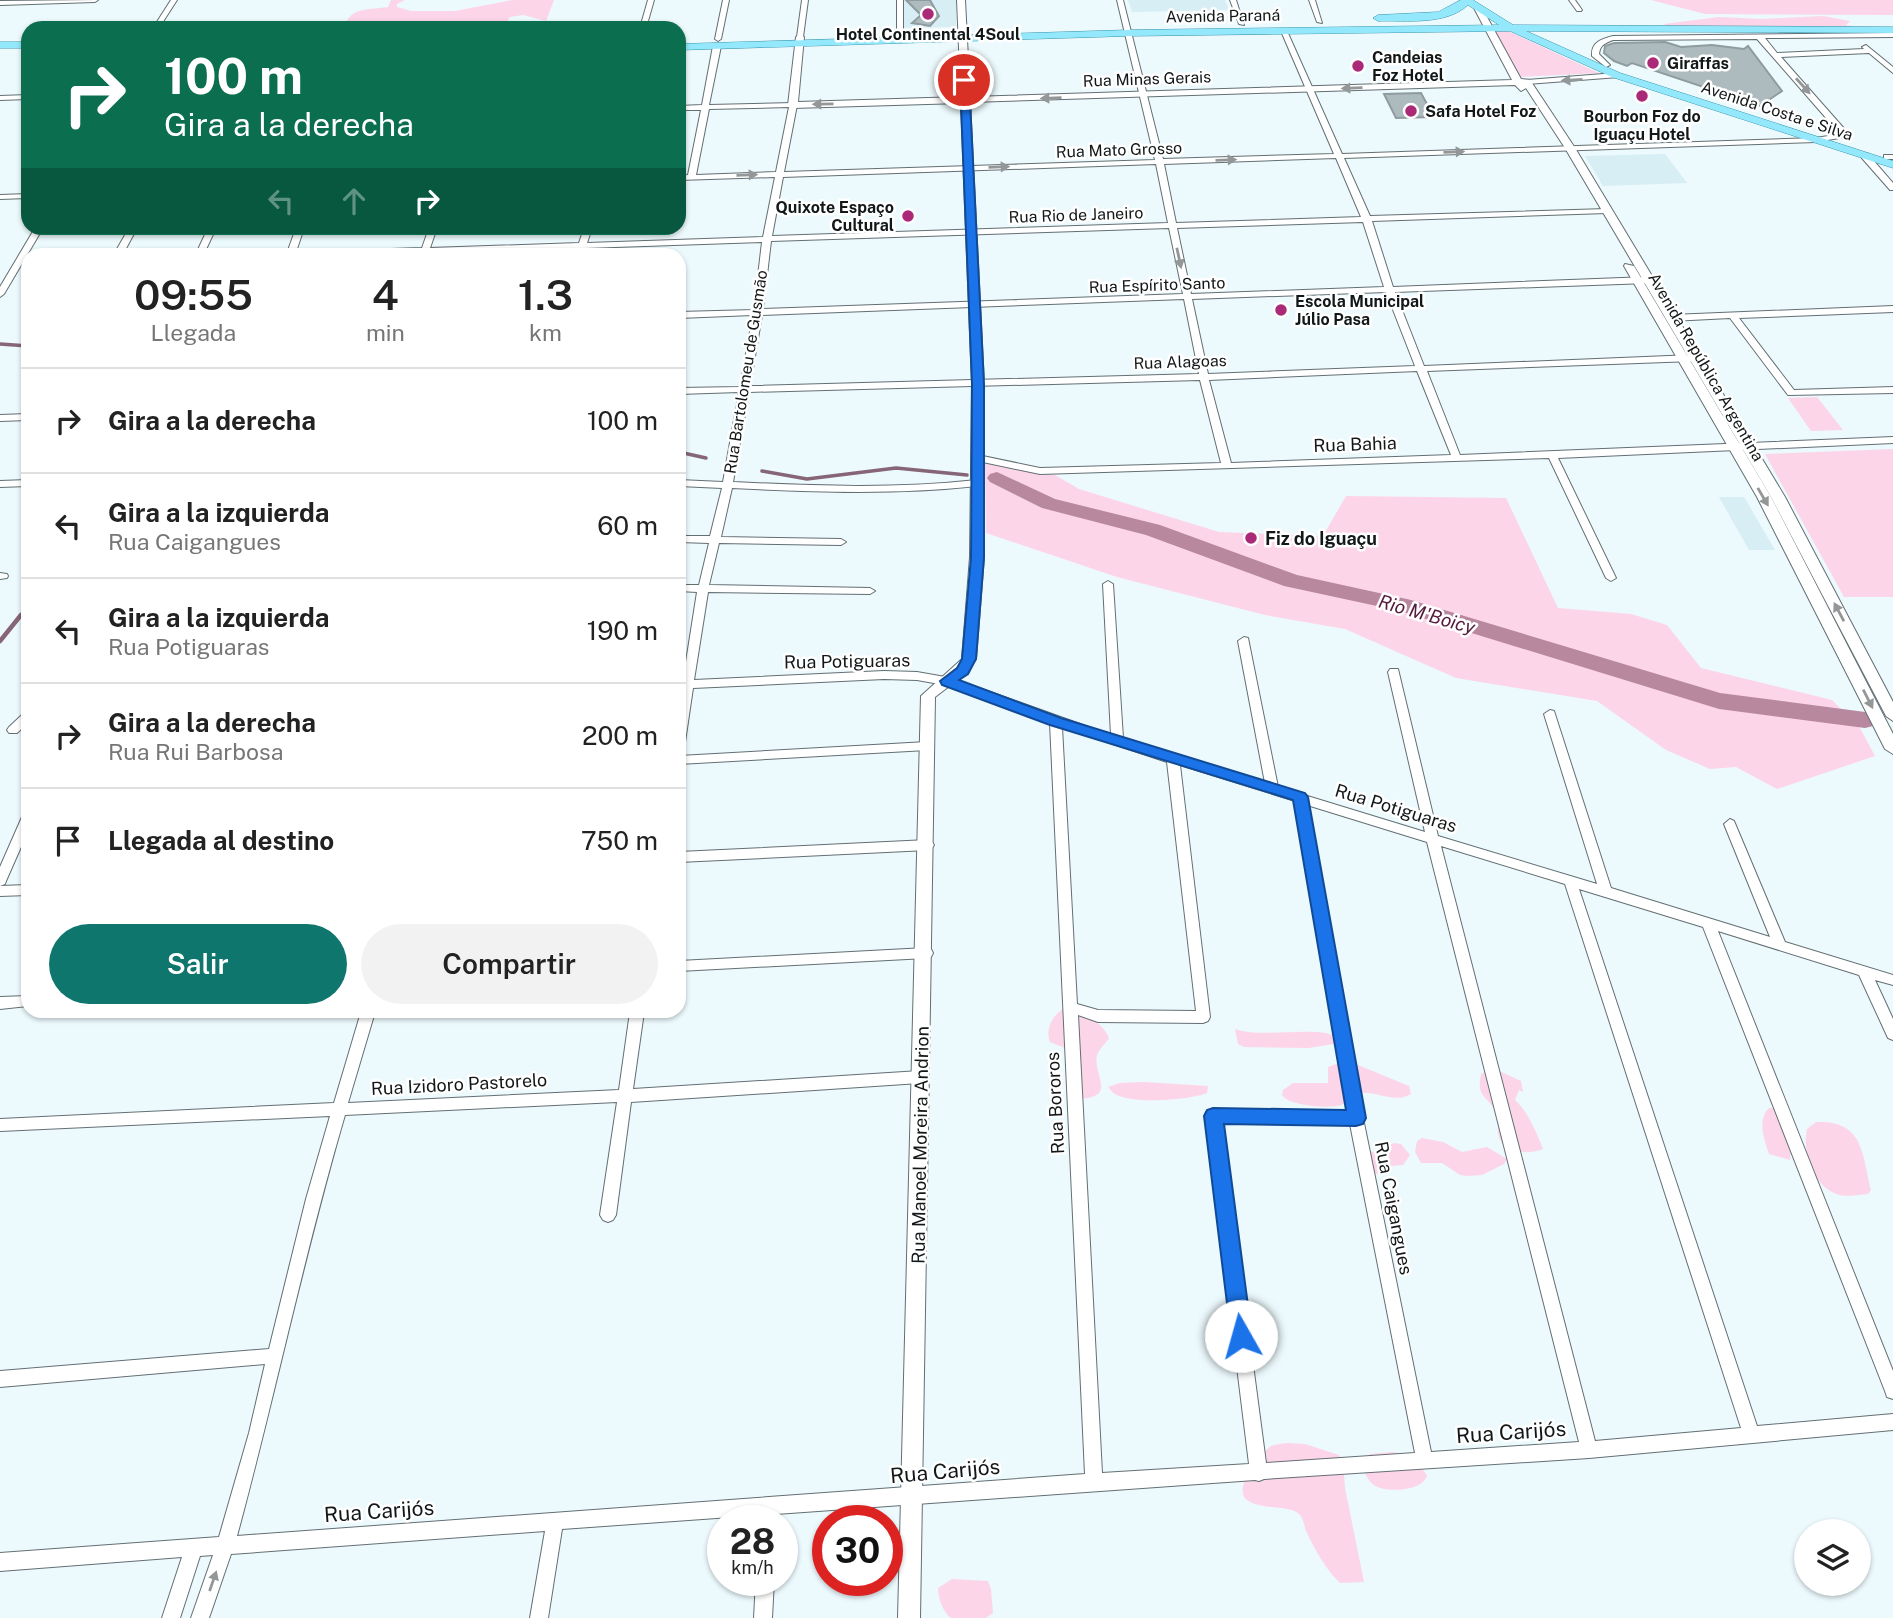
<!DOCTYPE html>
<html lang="es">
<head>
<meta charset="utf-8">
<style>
  body { margin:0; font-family:"Public Sans",sans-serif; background:#f2f2f2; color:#222; height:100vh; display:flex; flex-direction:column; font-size:26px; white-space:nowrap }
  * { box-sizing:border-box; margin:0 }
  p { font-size:23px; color:#767676 }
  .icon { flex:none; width:38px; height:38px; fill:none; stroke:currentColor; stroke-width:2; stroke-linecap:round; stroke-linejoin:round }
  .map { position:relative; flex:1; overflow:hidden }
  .sheet { position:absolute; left:21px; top:248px; width:665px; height:770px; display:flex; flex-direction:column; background:#fff; border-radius:21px; box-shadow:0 2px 5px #0004 }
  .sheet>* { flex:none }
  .guide { position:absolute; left:21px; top:21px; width:665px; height:214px; border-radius:21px; box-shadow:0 2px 5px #0004; background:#0b6e4f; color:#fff; overflow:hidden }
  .fabs { position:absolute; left:1794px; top:1519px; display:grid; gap:14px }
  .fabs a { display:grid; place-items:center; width:77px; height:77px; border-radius:50%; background:#fff; box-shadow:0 2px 5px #0004; font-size:35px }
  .speed { position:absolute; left:707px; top:1505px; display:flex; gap:14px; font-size:35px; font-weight:700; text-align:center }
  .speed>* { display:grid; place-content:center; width:91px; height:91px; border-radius:50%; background:#fff; box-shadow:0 2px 5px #0004; line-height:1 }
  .speed small { font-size:18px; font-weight:400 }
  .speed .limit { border:10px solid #d22; background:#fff; color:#111 }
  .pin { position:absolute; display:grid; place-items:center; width:60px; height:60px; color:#fff; margin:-30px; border:4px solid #fff; border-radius:50%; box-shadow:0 2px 7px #0007 }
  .me { position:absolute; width:77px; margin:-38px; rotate:353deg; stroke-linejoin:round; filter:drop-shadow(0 0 5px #0008) }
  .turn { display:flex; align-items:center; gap:24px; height:147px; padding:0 28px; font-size:32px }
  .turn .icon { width:91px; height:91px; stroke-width:2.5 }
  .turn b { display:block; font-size:49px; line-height:60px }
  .lanes { display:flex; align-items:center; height:66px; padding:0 28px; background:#0003; justify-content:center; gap:35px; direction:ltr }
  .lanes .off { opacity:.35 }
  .eta { display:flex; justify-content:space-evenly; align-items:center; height:119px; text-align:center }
  .eta b { font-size:42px; font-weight:600; line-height:49px }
  .button { display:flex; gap:14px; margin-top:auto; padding:14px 28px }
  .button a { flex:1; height:80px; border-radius:42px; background:#0f766e; color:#fff; font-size:28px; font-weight:600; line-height:80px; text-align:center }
  .button a+a { background:#f2f2f2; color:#222 }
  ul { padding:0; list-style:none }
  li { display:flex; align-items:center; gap:21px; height:105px; padding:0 28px; border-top:2px solid #e0e0e0 }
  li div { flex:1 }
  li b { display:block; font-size:26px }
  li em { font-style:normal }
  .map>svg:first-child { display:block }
</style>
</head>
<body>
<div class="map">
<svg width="1893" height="1618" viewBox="0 0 1893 1618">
  <rect width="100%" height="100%" fill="#ecf9fd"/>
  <!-- built -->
  <g fill="#d7eef4">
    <polygon points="901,0 956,0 956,27 901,28"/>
    <polygon points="1128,0 1225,0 1229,10 1132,12"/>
    <polygon points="1665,154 1687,183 1603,186 1585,156"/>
    <polygon points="1719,497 1744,497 1775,550 1749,550"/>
  </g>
  <!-- green -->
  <g fill="#fdd5e8">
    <path d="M391,0H405L397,4V7L411,11H455L512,0H554L546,21L523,15L510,17L503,28H344C350,6 370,10 388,7Z"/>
    <polygon points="1651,0 1893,0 1893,15 1705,14"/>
    <polygon points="1823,16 1850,21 1846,25 1875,31 1865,34 1696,31 1669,28 1664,24 1719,17 1762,19"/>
    <polygon points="1495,30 1506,30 1599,73 1520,77"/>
    <polygon points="1817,397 1843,430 1811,431 1788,398"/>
    <polygon points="1893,449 1893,597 1844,597 1765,454"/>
    <polygon points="985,463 1055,475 1079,489 1219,532 1323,536 1346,496 1506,498 1558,608 1631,614 1667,625 1701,668 1832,700 1860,728 1875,756 1777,789 1736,767 1710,769 1666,750 1597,701 1456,678 1345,629 1265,615 1117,577 986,533"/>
    <path d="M1063,1009C1080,1012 1102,1020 1109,1038C1106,1043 1102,1046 1099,1051C1087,1070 1123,1098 1077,1099L1075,1052L1050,1042C1045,1030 1052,1016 1063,1009Z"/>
    <path d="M1235,1029C1261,1039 1317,1025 1337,1037L1339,1043L1309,1048L1244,1047L1238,1044Z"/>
    <path d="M1339,1063L1358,1065L1409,1086L1411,1094C1395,1104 1377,1091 1360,1093C1354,1096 1347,1103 1341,1105C1329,1109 1289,1106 1282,1095L1283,1090L1293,1083H1328V1067Z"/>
    <path d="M1490,1069H1495L1521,1081L1523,1092L1519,1090L1515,1100C1527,1110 1537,1134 1543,1149C1529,1155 1501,1154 1498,1133C1497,1125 1501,1119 1496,1112C1487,1095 1476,1098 1481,1074Z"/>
    <path d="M1144,1082L1208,1086L1207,1093C1190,1100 1133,1104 1117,1095C1113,1094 1111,1090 1108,1087L1120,1083Z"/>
    <path d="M1769,1108H1776L1791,1148L1790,1160L1769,1154C1764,1139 1757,1120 1769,1108Z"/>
    <path d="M1816,1122C1864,1120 1862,1154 1871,1190L1868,1194C1857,1195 1844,1198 1834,1193C1812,1183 1802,1150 1807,1129Z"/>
    <polygon points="1422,1138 1443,1142 1462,1152 1487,1147 1507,1159 1504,1164 1482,1175 1467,1176 1460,1175 1442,1163 1421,1163 1415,1152 1417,1141"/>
    <polygon points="1394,1143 1401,1144 1410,1155 1403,1165 1390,1166 1381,1174 1367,1173 1364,1153 1377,1151"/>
    <path d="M1287,1443L1305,1444L1339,1455L1343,1462L1345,1488L1364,1582L1340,1583C1327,1571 1315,1550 1307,1533C1304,1527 1304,1519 1299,1514C1290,1505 1260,1510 1247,1500C1232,1489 1260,1453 1271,1446C1275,1444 1283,1444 1287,1443Z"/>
    <path d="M1393,1452C1408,1455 1419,1462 1427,1476C1422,1490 1394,1492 1380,1488C1370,1485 1366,1476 1362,1467L1370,1454Z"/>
    <path d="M952,1579L988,1581L991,1589L993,1613L986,1618H951C943,1612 938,1598 938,1588Z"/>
  </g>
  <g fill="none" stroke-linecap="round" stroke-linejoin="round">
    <!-- stream-far1 -->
    <g stroke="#866676" stroke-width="3.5">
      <polyline points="0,344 28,346"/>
      <polyline points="679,452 706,458"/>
      <polyline points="762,471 807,479 896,468 967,475"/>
      <polyline points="20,617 28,606"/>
    </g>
    <!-- stream -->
    <polyline stroke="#866676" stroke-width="4.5" points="0,641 21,615"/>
    <!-- river -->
    <polygon fill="#b8889f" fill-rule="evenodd" points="997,472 1055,499 1160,525 1297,575 1411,600 1720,693 1865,712 1873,714 1877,720 1873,726 1865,728 1719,709 1400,611 1284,586 1146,535 1042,508 990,482 987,478 990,474"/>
  </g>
  <!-- building -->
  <g fill="#adbabe" stroke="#8e9b9f" stroke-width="2">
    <polygon points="906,0 930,0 939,16 930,26 912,23 921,15"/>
    <polygon points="1665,42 1681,47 1712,45 1744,49 1748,46 1782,91 1760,106 1632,63 1627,66 1614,61 1604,53 1605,46 1614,43"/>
    <polygon points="1421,93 1434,117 1396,118 1384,94"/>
  </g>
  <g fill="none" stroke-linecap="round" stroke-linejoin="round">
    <!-- street casing -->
    <g stroke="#636f73" stroke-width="2">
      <g id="street">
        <polygon points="98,0 95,2 0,5 0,1"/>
        <polygon points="171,0 177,0 159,28 153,28"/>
        <polygon points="648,0 654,0 646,28 640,28"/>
        <polygon points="723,0 729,0 721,39 718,41 715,39"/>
        <polygon points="802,0 808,0 803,37 800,39 797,37"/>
        <polygon points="897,0 903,0 903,34 900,36 897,34"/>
        <path d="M1117,0H1123L1163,159L1334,154L1281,31L1284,29L1287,31L1342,154L1816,138L1840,134L1757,39L1613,40C1605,43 1600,45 1599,54L1610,65L1606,67L1592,56C1591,42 1602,39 1613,36L1893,33V37L1765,38L1777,53L1864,49L1862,47L1866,45L1893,67V73L1869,53L1781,57L1848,133V137H1845L1816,142L1344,158L1370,216L1607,209L1611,211L1607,213L1372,221L1393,287L1648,277L1652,280L1648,283L1395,292L1424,366L1693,355L1698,358L1693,361L1427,371L1460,455L1893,437V443L1558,458L1616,578L1611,581L1606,578L1549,458L1040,474L978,461L973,458L978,455L1040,468L1221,463L1200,380L749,392L733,482C814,486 896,489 977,480L982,483L977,486C896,495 813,492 732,488L721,537L841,539L846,542L841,545L719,543L709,585L870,588L875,591L870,594L708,592L694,680L884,671L917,672L951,678L1111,735L1103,584L1108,581L1113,584L1123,738L1265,783L1238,641L1244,637L1248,638L1278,787L1425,832L1388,672L1390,669H1398L1438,836L1597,884L1544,714L1550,710L1554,711L1611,888L1770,937L1724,824L1730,819L1734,821L1785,942L1893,975V985L1875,980L1893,1019V1040L1888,1038L1859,975L1718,931L1893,1371V1399L1887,1397L1885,1391L1703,927L1579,889L1757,1426L1893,1414V1430L1589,1458L1264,1479L1259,1481L1255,1480L776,1514V1521H758L759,1515L562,1529L548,1618H530L545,1531L231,1554L209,1618H191L213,1555L200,1556L180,1618H162L182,1557L0,1571V1553L219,1537L249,1433L265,1364L0,1387V1371L269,1349L306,1199L330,1116L0,1131V1119L334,1103L361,1012H375L348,1103L619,1090L630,1012H644L633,1089L920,1071L925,1073L927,1077L925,1081L920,1083L631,1102L616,1215L613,1220L608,1222L603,1220L600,1215L617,1102L345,1115C304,1254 275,1396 237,1536L1085,1474L1050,723L945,685L917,680L884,679L693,688L685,742L679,746V705L682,689H679V681H683L697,592L679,591V585H699L709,543L679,542V536H710L722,488L679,486V480L723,482L739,392L679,394V388L740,387L753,315L679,318V312L754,310L762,242L586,248L583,256H575L577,248L428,253L427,256H419L420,253L258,256L262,253H287L296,228H304L296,252L422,248L429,228H437L430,248L579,243L584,228H592L587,243L763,237L775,177L679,180V176L688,175L701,110H679V106L702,105L713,46L717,44L721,46L709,105L793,103L797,105L784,172L1155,160ZM789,107L776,172L696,175L709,109ZM1336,158L1361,217L1176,223L1164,164ZM1156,164L1168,223L772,236L783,177ZM1363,222L1384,287L1191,294L1177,228ZM1169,228L1183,294L763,309L771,241ZM1386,292L1415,366L1208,374L1192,299ZM1184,299L1199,374L750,386L762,315ZM1417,371L1451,455L1231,463L1209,380ZM1062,727L1167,762L1196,1011L1098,1010L1077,1004ZM1180,765L1295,801L1348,1112L1213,1110L1208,1112L1206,1116L1249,1464L1102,1473L1078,1015L1098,1022L1203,1023L1208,1021L1210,1017ZM1307,805L1427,842L1579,1442L1431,1452L1363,1118ZM1441,846L1565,884L1741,1428L1595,1441ZM1221,1122L1350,1124L1415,1453L1266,1463Z"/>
        <polygon points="1230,0 1236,0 1244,25 1239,24"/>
        <polygon points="1309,0 1315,0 1322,23 1317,22"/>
        <polygon points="1569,0 1575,0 1582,10 1581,11 1577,11"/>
        <polygon points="1616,73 1620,75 1619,77 1527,84 1523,82 1527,80"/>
        <polygon points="28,95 28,99 0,100 0,96"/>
        <polygon points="1861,153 1867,153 1893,183 1893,190 1890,190 1861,157"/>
        <rect x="1884" y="155" width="9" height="4"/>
        <polygon points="28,194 28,198 0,199 0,195"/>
        <polygon points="35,228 43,228 4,294 0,297 0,287"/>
        <polygon points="129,228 137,228 122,256 113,256"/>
        <polygon points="208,228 216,228 203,256 195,256"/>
        <polygon points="1893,306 1893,312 1739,318 1794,390 1893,387 1893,393 1788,395 1730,318 1671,321 1667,318 1671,315"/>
        <polygon points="28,414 28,420 0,421 0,415"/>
        <polygon points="28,480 28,486 0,487 0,481"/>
        <polygon points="0,573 7,574 8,576 7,578 0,579"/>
        <polygon points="28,712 28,723 17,733 9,733 7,730 9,727 24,713"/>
        <polygon points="927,742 933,746 927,750 679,764 679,756"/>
        <polygon points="28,812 28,831 6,881 5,884 0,886 0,867 22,817"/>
        <polygon points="928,840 932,842 934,845 932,848 928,850 679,862 679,852"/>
        <polygon points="28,885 28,895 0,896 0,886"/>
        <polygon points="926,948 931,949 933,953 931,957 926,958 679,971 679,961"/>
        <polygon points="28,996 28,1006 0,1009 0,997"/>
        <polygon points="756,1580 774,1580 772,1618 754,1618"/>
      </g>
    </g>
    <!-- secondary casing -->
    <g stroke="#636f73" stroke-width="2">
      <g id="secondary">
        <polygon points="957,0 965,0 970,97 1512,80 1474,8 1481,6 1521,79 1530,80 1575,148 1785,497 1893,702 1893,721 1886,716 1771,497 1565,148 1524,85 1526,88 1521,91 1515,85 970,102 984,384 984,557 976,659 965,674 935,697 920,1618 898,1618 921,696 962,659 970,557 972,384 961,103 793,108 788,105 796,37 800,34 804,37 798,102 961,97"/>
        <polygon points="1625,264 1634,266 1771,497 1893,734 1893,754 1885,749 1757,497 1624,266"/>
      </g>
    </g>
    <!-- primary casing -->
    <g stroke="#3894ab" stroke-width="1">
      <g id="primary">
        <path d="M1461,0H1473L1513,25L1893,27V33L1526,31L1620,73L1893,161V168L1612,77L1510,31L1128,36L679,50V44L1128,30L1499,25L1468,5C1445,26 1406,20 1378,21L1373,18L1378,15L1438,12Z"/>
        <rect x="0" y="42" width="28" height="6"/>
      </g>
    </g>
    <!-- street -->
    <use href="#street" fill="#fff" fill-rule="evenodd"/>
    <!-- secondary -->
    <use href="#secondary" fill="#fff" fill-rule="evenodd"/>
    <!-- primary -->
    <use href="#primary" fill="#94e8fc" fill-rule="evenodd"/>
  </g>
  <!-- one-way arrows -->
  <defs><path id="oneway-solid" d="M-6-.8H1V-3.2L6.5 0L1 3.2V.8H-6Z" transform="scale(1.75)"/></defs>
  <g fill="#949797">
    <use href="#oneway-solid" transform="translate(1572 80) rotate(177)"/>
    <use href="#oneway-solid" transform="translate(1803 86) rotate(48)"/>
    <use href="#oneway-solid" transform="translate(1352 88) rotate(178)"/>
    <use href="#oneway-solid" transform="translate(1051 98) rotate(178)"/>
    <use href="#oneway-solid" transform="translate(823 104) rotate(179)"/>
    <use href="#oneway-solid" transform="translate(1454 152) rotate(-2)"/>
    <use href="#oneway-solid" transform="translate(1226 160) rotate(-2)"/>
    <use href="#oneway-solid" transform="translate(999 167) rotate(-2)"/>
    <use href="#oneway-solid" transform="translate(747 175) rotate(-2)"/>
    <use href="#oneway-solid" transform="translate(1179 258) rotate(78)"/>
    <use href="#oneway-solid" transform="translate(1763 497) rotate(60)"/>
    <use href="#oneway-solid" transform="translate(1839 612) rotate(-118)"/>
    <use href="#oneway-solid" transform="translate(1868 699) rotate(63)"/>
    <use href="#oneway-solid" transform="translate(213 1581) rotate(-71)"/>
  </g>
  <!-- route -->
  <polygon fill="#1a73e8" stroke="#114b97" stroke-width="2" points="964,77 969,80 984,384 984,557 976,659 968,674 959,680 1061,718 1305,793 1308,797 1366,1118 1363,1124 1356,1126 1224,1124 1252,1336 1249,1342 1241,1345 1234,1342 1231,1336 1204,1116 1207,1110 1213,1108 1346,1110 1293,800 1050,725 942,685 940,681 957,668 962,659 971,557 972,384 960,80"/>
  <!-- markers -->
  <g fill="#aa2a78" stroke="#fff" stroke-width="2.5">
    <circle cx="928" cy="14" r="7"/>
    <circle cx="1653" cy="63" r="7"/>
    <circle cx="1358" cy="66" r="7"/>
    <circle cx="1642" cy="96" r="7"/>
    <circle cx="1411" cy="111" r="7"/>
    <circle cx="908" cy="216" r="7"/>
    <circle cx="1281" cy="310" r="7"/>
    <circle cx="1251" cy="538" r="7"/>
  </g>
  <g text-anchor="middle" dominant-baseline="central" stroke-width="5" stroke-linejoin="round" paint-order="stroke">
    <!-- far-street labels -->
    <g font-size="16" fill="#121718" stroke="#fff">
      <text transform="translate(1223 16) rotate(-1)">Avenida Paraná</text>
      <text transform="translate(1147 79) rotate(-2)">Rua Minas Gerais</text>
      <text transform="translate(1777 111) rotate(18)">Avenida Costa e Silva</text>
      <text transform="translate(1119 150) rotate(-2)">Rua Mato Grosso</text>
      <text transform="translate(1076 215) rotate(-2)">Rua Rio de Janeiro</text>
      <text transform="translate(1157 285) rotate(-2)">Rua Espírito Santo</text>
      <text transform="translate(1180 362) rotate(-2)">Rua Alagoas</text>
      <text transform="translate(1706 367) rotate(60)">Avenida República Argentina</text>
      <text transform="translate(746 372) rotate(-81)">Rua Bartolomeu de Gusmão</text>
    </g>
    <!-- far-poi labels -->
    <g font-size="16" font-weight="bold" fill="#121718" stroke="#fff" text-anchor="start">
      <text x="928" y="34" text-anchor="middle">Hotel Continental 4Soul</text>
      <text x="1372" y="57">Candeias<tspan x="1372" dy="18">Foz Hotel</tspan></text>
      <text x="1667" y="63">Giraffas</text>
      <text x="1425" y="111">Safa Hotel Foz</text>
      <text x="1642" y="116" text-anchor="middle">Bourbon Foz do<tspan x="1642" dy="18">Iguaçu Hotel</tspan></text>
      <text x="894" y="207" text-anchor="end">Quixote Espaço<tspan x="894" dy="18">Cultural</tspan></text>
      <text x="1295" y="301">Escola Municipal<tspan x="1295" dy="18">Júlio Pasa</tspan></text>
    </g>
    <!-- street labels -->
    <g font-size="18" fill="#121718" stroke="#fff">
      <text transform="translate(1355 444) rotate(-2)">Rua Bahia</text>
      <text transform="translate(847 661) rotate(-1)">Rua Potiguaras</text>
      <text transform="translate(1396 808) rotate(17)">Rua Potiguaras</text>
      <text transform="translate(459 1084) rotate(-3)">Rua Izidoro Pastorelo</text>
      <text transform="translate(1055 1103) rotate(-93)">Rua Bororos</text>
      <text transform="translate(920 1145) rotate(-89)">Rua Manoel Moreira Andrion</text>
      <text transform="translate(1394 1208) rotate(79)">Rua Caigangues</text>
    </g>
    <!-- poi labels -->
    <g font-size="18" font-weight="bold" fill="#121718" stroke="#fff" text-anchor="start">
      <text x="1265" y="538">Fiz do Iguaçu</text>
    </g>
    <!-- water labels -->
    <g font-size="19" font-style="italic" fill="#551a3c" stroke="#fff">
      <text transform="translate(1427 614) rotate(16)">Rio M'Boicy</text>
    </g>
    <!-- near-street labels -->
    <g font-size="21" fill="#121718" stroke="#fff">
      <text transform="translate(1511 1432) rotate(-4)">Rua Carijós</text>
      <text transform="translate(945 1471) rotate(-5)">Rua Carijós</text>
      <text transform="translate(379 1511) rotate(-4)">Rua Carijós</text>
    </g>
  </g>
</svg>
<div class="fabs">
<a><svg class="icon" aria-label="layers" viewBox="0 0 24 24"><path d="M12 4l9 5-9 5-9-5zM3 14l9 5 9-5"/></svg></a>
</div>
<div class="speed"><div>28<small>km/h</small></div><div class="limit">30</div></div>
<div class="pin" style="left:964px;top:80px;background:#d93025"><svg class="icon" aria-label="arrive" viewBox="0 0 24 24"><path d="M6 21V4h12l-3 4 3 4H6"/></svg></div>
<svg class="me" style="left:1241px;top:1336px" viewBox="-20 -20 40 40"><circle r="19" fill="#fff"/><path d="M0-13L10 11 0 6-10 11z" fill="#1a73e8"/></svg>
<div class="guide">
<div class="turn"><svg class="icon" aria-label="right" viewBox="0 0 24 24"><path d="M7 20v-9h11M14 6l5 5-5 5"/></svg><div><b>100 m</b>Gira a la derecha</div></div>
<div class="lanes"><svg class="icon off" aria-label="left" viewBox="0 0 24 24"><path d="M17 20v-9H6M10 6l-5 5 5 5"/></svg><svg class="icon off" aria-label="ahead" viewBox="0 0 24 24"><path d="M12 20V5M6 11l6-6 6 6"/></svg><svg class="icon" aria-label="right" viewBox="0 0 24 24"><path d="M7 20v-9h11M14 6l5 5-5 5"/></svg></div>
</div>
<section class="sheet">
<div class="eta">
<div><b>09:55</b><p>Llegada</p></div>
<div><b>4</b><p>min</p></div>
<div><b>1.3</b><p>km</p></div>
</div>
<ul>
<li><svg class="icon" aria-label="right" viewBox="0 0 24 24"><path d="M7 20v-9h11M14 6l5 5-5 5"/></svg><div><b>Gira a la derecha</b></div><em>100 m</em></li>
<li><svg class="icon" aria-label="left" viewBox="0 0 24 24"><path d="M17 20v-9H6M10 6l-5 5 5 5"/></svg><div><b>Gira a la izquierda</b><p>Rua Caigangues</p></div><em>60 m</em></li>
<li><svg class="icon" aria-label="left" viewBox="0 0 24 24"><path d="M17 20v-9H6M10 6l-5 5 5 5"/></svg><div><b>Gira a la izquierda</b><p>Rua Potiguaras</p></div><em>190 m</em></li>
<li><svg class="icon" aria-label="right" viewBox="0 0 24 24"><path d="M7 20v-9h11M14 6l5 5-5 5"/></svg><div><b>Gira a la derecha</b><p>Rua Rui Barbosa</p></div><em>200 m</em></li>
<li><svg class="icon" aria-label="arrive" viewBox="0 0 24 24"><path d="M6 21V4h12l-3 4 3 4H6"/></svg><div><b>Llegada al destino</b></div><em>750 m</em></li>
</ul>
<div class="button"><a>Salir</a><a>Compartir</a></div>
</section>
</div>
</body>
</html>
